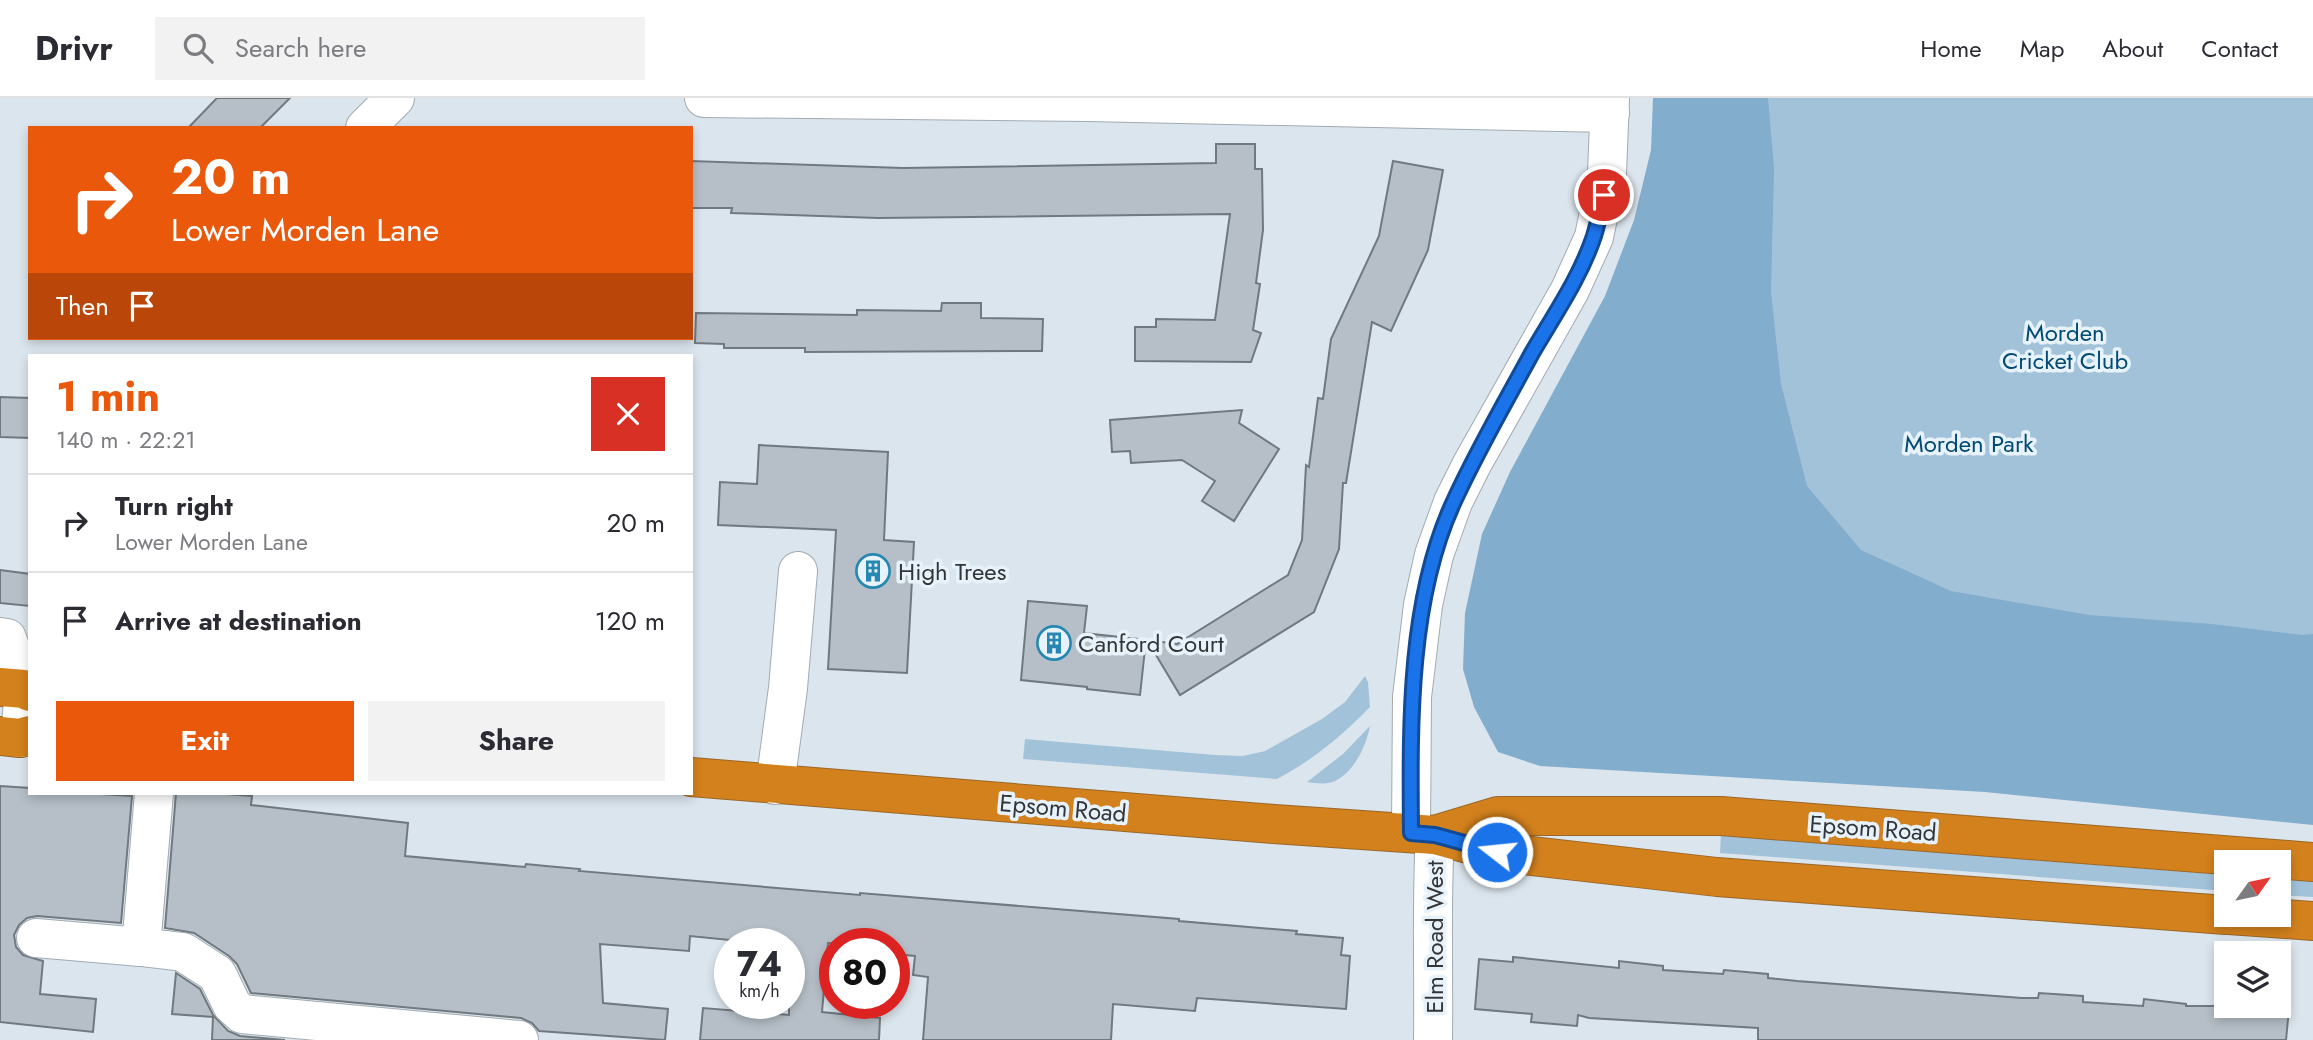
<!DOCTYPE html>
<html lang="en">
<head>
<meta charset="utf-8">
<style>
  body { margin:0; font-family:Jost,sans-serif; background:#f2f2f3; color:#2b2b33; height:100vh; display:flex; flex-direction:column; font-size:26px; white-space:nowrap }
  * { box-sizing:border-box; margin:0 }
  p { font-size:23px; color:#7c7c81 }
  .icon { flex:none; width:38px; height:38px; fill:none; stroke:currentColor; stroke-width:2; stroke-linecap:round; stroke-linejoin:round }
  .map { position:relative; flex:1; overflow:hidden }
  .side { position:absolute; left:28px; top:256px; width:665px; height:441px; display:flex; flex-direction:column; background:#fff; border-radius:0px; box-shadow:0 4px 10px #0003 }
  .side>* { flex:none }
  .hud { position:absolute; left:28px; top:28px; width:665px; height:214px; border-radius:0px; box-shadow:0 4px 10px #0003; background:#ea580c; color:#fff; overflow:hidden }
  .needle { width:46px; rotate:57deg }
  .tools { position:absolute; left:2214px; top:752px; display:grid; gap:14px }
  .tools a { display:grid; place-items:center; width:77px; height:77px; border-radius:0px; background:#fff; box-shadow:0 4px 10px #0003; font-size:35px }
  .speed { position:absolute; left:714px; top:830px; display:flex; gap:14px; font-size:35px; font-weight:700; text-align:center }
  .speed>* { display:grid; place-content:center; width:91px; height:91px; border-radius:50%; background:#fff; box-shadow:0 4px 10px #0003; line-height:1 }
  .speed small { font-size:18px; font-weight:400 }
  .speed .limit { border:10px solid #d22; background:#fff; color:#111 }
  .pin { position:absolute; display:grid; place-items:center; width:60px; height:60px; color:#fff; margin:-30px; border:4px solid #fff; border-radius:50%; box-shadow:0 2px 7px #0007 }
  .me { position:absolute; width:77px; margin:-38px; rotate:286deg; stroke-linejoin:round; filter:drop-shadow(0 0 5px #0008) }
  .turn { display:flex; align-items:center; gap:24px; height:147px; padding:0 28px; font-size:32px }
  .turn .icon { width:91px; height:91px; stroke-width:2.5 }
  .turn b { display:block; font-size:49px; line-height:60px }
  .then { display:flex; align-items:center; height:66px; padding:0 28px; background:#0003; gap:14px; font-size:26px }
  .round { display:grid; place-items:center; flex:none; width:74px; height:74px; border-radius:0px; background:#f2f2f3 }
  .head { display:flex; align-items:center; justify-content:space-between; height:119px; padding:0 28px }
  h1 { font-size:42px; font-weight:700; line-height:52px; color:#ea580c }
  .primary-button { display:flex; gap:14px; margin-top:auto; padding:14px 28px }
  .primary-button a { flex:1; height:80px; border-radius:0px; background:#ea580c; color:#fff; font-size:28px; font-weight:700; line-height:80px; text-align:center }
  .primary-button a+a { background:#f2f2f3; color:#2b2b33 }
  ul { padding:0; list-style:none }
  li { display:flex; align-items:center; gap:21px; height:98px; padding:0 28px; border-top:2px solid #e1e1e2 }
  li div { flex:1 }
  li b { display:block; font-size:26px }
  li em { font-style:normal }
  header { display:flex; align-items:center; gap:42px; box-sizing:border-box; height:98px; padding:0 35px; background:#fff; border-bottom:2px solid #e1e1e2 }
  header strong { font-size:33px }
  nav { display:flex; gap:38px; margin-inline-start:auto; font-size:24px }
  .search { width:490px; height:63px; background:#f2f2f3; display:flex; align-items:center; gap:18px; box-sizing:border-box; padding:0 24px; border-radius:0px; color:#7c7c81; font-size:26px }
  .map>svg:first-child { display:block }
</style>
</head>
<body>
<header>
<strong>Drivr</strong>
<div class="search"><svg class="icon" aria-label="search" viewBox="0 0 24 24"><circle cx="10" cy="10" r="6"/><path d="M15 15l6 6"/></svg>Search here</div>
<nav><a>Home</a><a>Map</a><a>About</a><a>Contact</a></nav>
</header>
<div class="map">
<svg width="2313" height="942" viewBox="0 0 2313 942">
  <rect width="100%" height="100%" fill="#dbe5ed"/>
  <!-- green -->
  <g fill="#a2c2d9">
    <polygon points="1657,0 2313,0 2313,717 1470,516 1608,200 1638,124 1655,47"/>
    <path d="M1365,578L1368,584L1370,609C1342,638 1313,662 1277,681L1023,661L1025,641L1215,657L1243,658L1265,653L1322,621L1345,604Z"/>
    <path d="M1370,628C1366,648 1355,673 1335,683C1326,687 1316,685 1307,684L1343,656Z"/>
    <polygon points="1721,734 1984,758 2226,777 2226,793 1720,755"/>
    <polygon points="2279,781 2313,784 2313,799 2279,797"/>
  </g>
  <!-- forest -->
  <polygon fill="#83adcc" points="1653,0 1768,0 1774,70 1771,195 1781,286 1807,388 1861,452 1951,493 2089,517 2212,526 2302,537 2313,536 2313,727 1985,694 1540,668 1498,654 1474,609 1463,571 1465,515 1482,436 1510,374 1605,198 1634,122 1651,52"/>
  <!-- building -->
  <g fill="#b6bfc7" stroke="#70797f" stroke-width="2">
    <polygon points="217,0 290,0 260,30 188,30"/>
    <polygon points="1216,46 1255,46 1255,71 1262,71 1263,132 1256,185 1260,186 1253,232 1261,235 1251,264 1135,263 1135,229 1156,229 1156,221 1215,222 1230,116 878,120 731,115 732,110 691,110 691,63 903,70 1216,65"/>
    <polygon points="1393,63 1443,72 1428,152 1391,233 1372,224 1346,385 1343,385 1339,451 1314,514 1180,597 1147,542 1177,546 1288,477 1302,442 1306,367 1309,369 1318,300 1323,301 1331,241 1379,138"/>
    <polygon points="942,205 981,205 981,220 1043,221 1042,253 805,254 805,250 724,250 724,246 695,245 696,215 857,217 857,212 941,213"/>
    <polygon points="0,299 30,300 30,340 0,339"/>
    <polygon points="1242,312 1239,325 1279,351 1234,423 1202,403 1215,383 1182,362 1131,365 1130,353 1112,354 1110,322"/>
    <polygon points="759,347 888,354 884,442 914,444 907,575 828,571 836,432 718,427 720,384 757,386"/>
    <polygon points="0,472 30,476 30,508 0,505"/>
    <polygon points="1028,503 1087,508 1084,535 1146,542 1140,597 1087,591 1087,589 1021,582"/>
    <polygon points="0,688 30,690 30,695 85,695 132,698 121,825 37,818 27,820 19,827 14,837 16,849 23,857 43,863 40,896 96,901 93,934 0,924"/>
    <polygon points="176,695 214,695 252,698 251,707 408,725 405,758 525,769 526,766 546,768 580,771 579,773 860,797 860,795 1179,821 1179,823 1297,833 1296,836 1343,840 1341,857 1350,858 1346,911 1197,900 1195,913 1113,906 1111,942 923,942 928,879 913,877 915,858 894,856 894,845 828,845 822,914 880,920 879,942 700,942 703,910 789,917 789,845 760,845 690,838 689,853 600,846 603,905 668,911 665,942 539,933 532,925 521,920 251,895 237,866 229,858 194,835 165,830"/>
    <polygon points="1513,859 1619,870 1619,863 1663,868 1663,872 1723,876 1724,872 1768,876 1768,880 1797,883 2022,900 2038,900 2039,895 2083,898 2083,904 2143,908 2144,901 2186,906 2186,908 2256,908 2289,911 2286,942 1758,942 1758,930 1589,920 1578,917 1577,928 1531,924 1532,916 1475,911 1479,861 1513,864"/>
    <polygon points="176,875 200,891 213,917 228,933 240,938 285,942 212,942 213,919 172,916"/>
  </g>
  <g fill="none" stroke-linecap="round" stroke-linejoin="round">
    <!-- minor casing -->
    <g stroke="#a2abb2" stroke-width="40">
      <g id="minor">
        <polyline points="704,0 1088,4 1610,15"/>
        <polyline points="365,30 395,0"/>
        <polyline points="0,539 7,540 24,591 20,640"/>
        <polyline points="775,687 788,590 798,473"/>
        <polyline points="154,695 141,849 183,854 217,876 232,907 242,916 519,942"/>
        <polyline points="1411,735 1412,599 1423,507 1434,457 1453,404 1472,366 1570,192 1594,139 1607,75 1610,0"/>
        <polyline points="36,840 141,849"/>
        <path d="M1433,942C1434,873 1431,805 1435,737"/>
      </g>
    </g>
    <!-- highway casing -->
    <g stroke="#9b6727" stroke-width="40">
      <g id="highway">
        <polyline points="0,589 24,591 30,594"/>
        <polyline points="0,638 20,640 30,637"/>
        <polyline points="691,679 1274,726 1435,737 1497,754 1717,779 2226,817"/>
        <polyline points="1435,737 1498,718 1721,718 2313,764"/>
        <polyline points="2229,817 2313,823"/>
      </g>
    </g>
    <!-- minor -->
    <use href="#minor" stroke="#fff" stroke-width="38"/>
    <!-- highway -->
    <use href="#highway" stroke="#d3811d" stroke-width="38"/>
  </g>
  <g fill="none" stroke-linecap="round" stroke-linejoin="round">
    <!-- route casing -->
    <g stroke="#114b97" stroke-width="18">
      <path id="route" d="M1497,754L1435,737L1411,735C1410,627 1408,500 1455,401C1478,351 1506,303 1532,255C1554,217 1580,180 1594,138C1598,125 1601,110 1604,97"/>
    </g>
    <!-- route -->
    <use href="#route" stroke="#1a73e8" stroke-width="12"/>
  </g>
  <!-- icons -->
  <defs>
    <g id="building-ring" transform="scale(1.75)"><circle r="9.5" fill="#e8f2fa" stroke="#2587b2" stroke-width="1.5"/><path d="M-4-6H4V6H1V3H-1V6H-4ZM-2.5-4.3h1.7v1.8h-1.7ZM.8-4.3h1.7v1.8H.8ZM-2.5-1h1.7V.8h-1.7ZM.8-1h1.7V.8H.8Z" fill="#2587b2"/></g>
  </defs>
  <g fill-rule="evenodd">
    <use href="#building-ring" x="873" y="473"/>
    <use href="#building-ring" x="1054" y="545"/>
  </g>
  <g text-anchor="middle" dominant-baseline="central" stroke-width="7" stroke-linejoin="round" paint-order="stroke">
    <!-- park labels -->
    <g font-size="24" fill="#004b74" stroke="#e8f2fa">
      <text x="2065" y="234">Morden<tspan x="2065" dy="28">Cricket Club</tspan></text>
      <text x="1969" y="345">Morden Park</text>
    </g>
    <!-- poi labels -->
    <g font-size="24" fill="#323639" stroke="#e8f2fa" text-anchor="start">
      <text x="898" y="473">High Trees</text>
      <text x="1078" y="545">Canford Court</text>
    </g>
    <!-- street labels -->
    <g font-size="24" fill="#323639" stroke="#e8f2fa">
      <text transform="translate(1063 710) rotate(5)">Epsom Road</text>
      <text transform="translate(1873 730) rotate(4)">Epsom Road</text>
      <text transform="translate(1434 839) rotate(-90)">Elm Road West</text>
    </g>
  </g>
</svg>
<div class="tools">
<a><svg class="needle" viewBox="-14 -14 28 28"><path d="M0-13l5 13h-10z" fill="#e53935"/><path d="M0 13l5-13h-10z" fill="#7c7c81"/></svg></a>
<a><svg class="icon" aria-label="layers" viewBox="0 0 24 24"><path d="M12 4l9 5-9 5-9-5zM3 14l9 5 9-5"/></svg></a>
</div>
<div class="speed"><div>74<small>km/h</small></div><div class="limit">80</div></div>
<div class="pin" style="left:1604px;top:97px;background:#d93025"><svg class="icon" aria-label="arrive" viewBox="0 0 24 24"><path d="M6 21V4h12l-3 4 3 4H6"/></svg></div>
<svg class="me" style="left:1497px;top:754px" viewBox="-20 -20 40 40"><circle r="17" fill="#1a73e8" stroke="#fff" stroke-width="3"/><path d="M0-11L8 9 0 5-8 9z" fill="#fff"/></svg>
<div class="hud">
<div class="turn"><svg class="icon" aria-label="right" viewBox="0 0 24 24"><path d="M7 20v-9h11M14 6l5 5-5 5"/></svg><div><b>20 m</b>Lower Morden Lane</div></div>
<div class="then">Then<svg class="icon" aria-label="arrive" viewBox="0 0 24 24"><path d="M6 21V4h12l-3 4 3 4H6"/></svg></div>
</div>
<section class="side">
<div class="head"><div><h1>1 min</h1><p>140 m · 22:21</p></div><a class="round" style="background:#d93025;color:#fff"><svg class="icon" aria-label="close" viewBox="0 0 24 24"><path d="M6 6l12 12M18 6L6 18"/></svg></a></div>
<ul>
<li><svg class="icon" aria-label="right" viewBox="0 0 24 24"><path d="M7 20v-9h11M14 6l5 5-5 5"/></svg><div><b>Turn right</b><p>Lower Morden Lane</p></div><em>20 m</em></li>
<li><svg class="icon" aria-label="arrive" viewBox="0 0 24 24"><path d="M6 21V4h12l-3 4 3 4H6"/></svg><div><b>Arrive at destination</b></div><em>120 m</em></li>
</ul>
<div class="primary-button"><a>Exit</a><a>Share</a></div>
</section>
</div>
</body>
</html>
